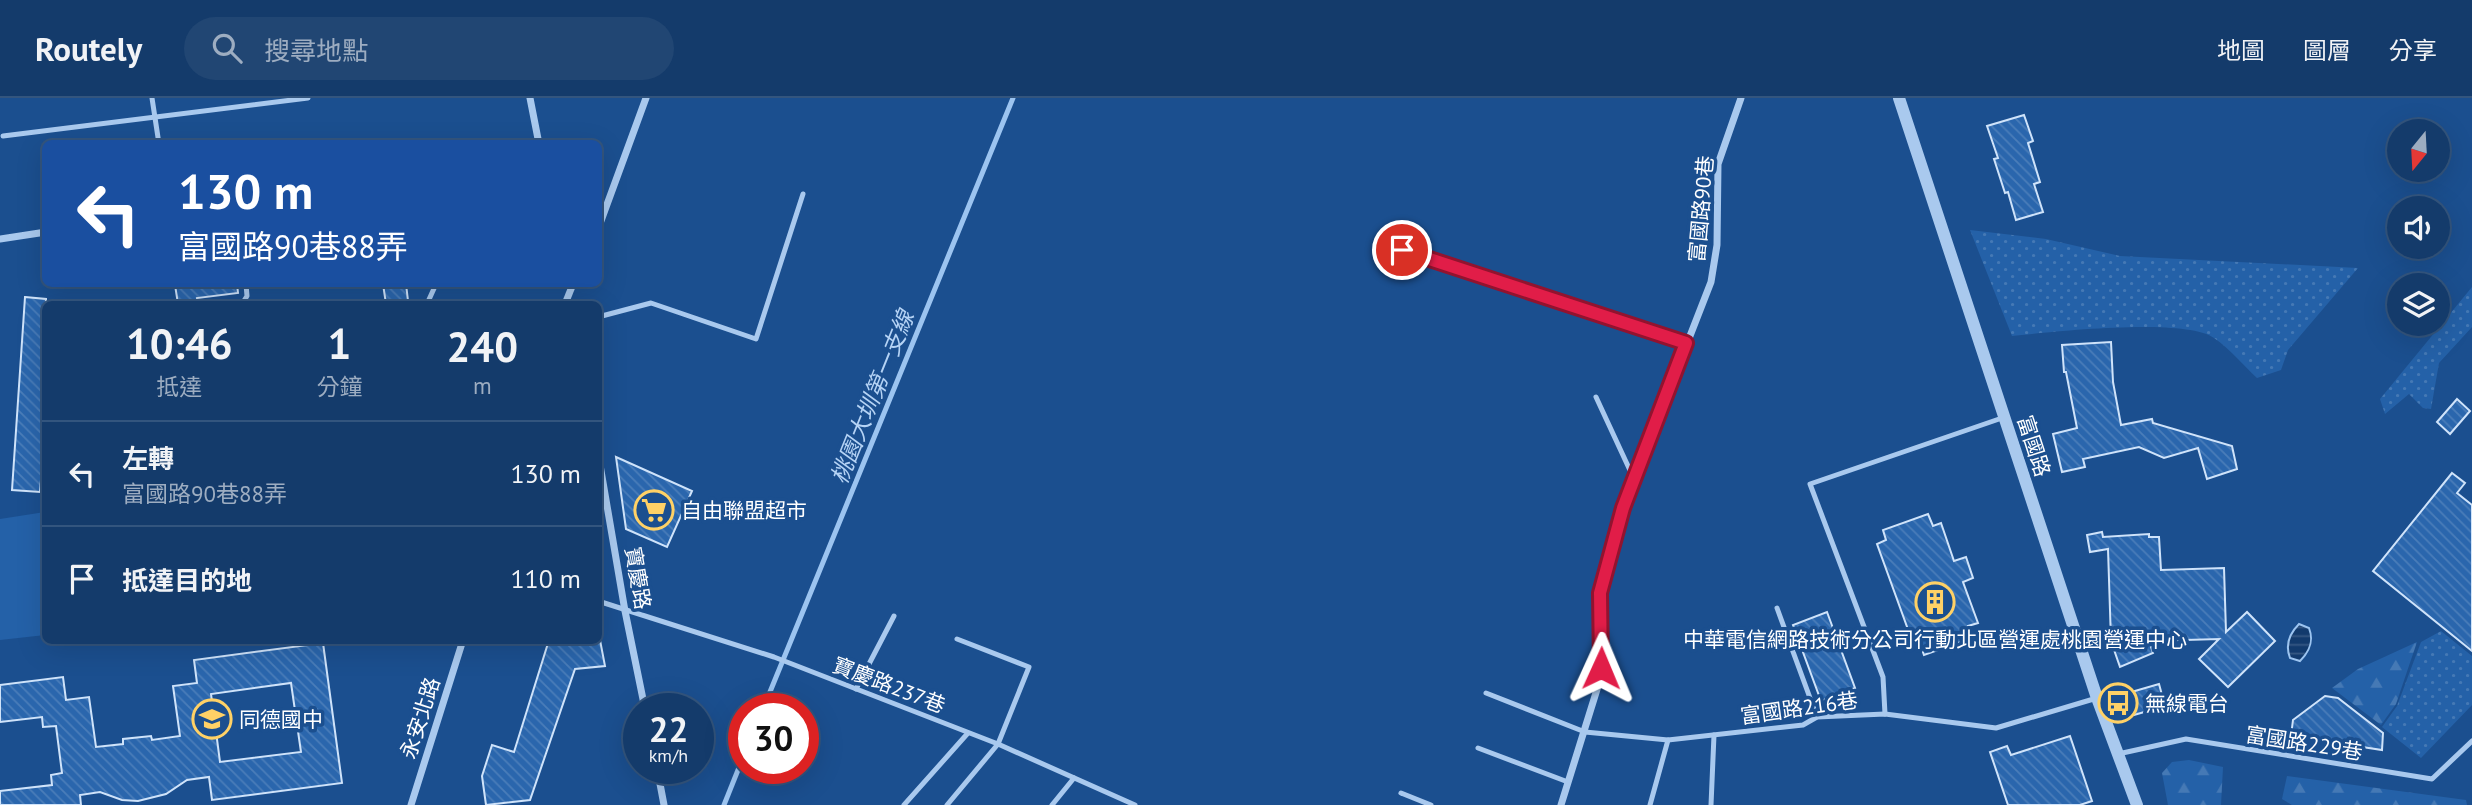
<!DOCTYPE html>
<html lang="zh-TW">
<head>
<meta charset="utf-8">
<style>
  body { margin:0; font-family:"PT Sans","Noto Sans TC",sans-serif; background:#214673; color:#f1f3f6; height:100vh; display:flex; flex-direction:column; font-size:26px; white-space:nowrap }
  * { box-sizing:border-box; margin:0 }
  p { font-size:23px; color:#9dadc1 }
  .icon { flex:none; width:38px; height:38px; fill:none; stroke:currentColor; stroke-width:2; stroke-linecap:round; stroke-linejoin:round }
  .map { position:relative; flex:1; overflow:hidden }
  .side { position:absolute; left:42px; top:203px; width:560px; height:343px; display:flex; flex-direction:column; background:#143b6b; border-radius:10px; box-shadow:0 7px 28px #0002,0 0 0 2px #33557e }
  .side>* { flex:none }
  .banner { position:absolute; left:42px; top:42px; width:560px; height:147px; border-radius:10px; box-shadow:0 7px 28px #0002,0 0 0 2px #33557e; background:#1a4fa0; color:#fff; overflow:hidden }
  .needle { width:46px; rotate:198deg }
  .tools { position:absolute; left:2387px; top:21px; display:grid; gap:14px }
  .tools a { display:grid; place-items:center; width:63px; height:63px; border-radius:50%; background:#143b6b; box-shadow:0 7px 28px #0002,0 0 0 2px #33557e; font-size:35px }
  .speed { position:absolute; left:623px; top:595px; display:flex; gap:14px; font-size:35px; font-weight:700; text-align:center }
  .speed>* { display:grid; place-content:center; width:91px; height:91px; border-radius:50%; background:#143b6b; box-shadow:0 7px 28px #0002,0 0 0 2px #33557e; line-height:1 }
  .speed small { font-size:18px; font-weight:400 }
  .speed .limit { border:10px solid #d22; background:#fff; color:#111 }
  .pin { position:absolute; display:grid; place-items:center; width:60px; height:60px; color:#fff; margin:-30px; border:4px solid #fff; border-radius:50%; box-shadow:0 2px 7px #0007 }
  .me { position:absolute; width:77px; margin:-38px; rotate:1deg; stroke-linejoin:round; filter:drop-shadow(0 0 5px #0008) }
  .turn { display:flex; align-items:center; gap:24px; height:147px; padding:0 21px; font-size:32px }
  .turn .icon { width:91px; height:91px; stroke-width:2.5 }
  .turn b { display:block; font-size:49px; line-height:60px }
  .eta { display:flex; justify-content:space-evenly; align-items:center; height:119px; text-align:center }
  .eta b { font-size:42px; font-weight:700; line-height:49px }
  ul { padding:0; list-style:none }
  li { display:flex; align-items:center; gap:21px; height:105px; padding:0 21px; border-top:2px solid #33557e }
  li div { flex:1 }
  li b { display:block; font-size:26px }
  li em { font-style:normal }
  header { display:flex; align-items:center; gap:42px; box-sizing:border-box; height:98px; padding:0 35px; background:#143b6b; border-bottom:2px solid #33557e }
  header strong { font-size:33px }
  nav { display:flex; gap:38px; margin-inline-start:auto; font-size:24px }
  .search { width:490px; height:63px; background:#214673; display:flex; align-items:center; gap:18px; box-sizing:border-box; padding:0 24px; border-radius:38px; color:#9dadc1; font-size:26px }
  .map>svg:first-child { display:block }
</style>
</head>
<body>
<header>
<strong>Routely</strong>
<div class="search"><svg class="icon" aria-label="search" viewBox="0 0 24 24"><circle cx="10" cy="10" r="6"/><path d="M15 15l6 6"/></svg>搜尋地點</div>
<nav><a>地圖</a><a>圖層</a><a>分享</a></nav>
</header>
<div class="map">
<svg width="2472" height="707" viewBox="0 0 2472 707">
  <defs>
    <pattern id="grass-dots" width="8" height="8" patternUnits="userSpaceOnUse" patternTransform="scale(1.75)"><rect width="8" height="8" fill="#2461a8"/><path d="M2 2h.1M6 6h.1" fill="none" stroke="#4579b5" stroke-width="1.8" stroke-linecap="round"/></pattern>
    <pattern id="forest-firs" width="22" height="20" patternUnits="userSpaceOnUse" patternTransform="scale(1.75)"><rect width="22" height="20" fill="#2461a8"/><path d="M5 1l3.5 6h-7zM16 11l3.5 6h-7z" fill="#4579b5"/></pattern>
    <pattern id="water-rules" width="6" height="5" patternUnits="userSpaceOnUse" patternTransform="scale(1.75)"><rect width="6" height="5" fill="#123a6d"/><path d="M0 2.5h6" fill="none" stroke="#365883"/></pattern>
    <pattern id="building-back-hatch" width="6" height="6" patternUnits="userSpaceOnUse" patternTransform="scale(1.75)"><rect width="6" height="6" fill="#2a66ad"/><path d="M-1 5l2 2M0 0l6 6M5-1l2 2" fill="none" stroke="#4a7db9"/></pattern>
  </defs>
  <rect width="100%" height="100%" fill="#1b4f8f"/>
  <!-- grass -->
  <g fill="url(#grass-dots)">
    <path d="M1970,132L2046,141L2120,158L2358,170L2288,252L2281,272L2257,280C2243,267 2230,251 2214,240C2184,219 2051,234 2012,238Z"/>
    <polygon points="2472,189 2472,229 2439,265 2431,311 2423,310 2409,296 2385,316 2380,301"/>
    <polygon points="2441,533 2472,558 2472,607 2421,660 2382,629 2397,608 2421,544"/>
  </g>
  <!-- forest -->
  <g fill="url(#forest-firs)">
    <polygon points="2417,544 2396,606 2381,627 2332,590 2358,571"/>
    <polygon points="2189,662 2223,669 2221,707 2168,707 2162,675 2172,664"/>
    <polygon points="2287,678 2466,702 2467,707 2292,707 2282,701"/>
  </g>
  <!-- park -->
  <polygon fill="#2461a8" points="45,414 45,537 0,542 0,421"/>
  <!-- water -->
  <path fill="url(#water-rules)" stroke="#9cc4f0" stroke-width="2" d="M2299,526L2309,530C2314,543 2310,553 2300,563L2290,560C2285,547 2289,536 2299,526Z"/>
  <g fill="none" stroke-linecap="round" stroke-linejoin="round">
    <!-- stream -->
    <g stroke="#9cc4f0" stroke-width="5">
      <polyline points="763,611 1013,0"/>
      <polyline points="724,707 744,657"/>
    </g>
  </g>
  <!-- building -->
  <g fill="url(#building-back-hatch)" stroke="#cfe3fa" stroke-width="2" fill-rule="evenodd">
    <polygon points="2024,17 2033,43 2028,45 2040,84 2034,86 2043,114 2016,122 2008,94 2005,95 1994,61 1998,60 1987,28"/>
    <polygon points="185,186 237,186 238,195 197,200 198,206 178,206 175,187"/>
    <polygon points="383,186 406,186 408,203 386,206"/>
    <polygon points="25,199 46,201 46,321 40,394 12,392"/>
    <polygon points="2111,244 2113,284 2121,327 2152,321 2153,325 2232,348 2237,371 2207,381 2198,350 2164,360 2139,349 2083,361 2085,369 2062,374 2053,336 2077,330 2066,274 2064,274 2062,247"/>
    <polygon points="2457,301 2470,313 2450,336 2437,324"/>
    <polygon points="616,359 692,393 667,449 626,431"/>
    <polygon points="2452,375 2465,385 2457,395 2472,407 2472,553 2373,473"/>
    <polygon points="1928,416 1933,428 1941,425 1954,463 1966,459 1973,480 1963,484 1978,525 1968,528 1972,540 1924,557 1920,546 1914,548 1877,446 1886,442 1883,432"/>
    <polygon points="2102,434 2103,439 2149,436 2149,439 2159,439 2161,472 2224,470 2226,534 2247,514 2275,543 2228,589 2199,561 2219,541 2149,543 2153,555 2120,569 2111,543 2108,451 2090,454 2087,437"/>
    <polygon points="1827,514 1855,590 1821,603 1793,527"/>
    <polygon points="549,542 600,542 605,568 575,571 530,702 486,707 482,678 492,647 514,654"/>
    <path d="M323,545L342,685L212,702L209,679L187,682L166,696L138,703L122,702L100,694L80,697L81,707H0V693L52,687L51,677L62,675L56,628L43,629L42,619L0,624V587L63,579L66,602L89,599L96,649L123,646V641L151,638L152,642L180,638L173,588L197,585L194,562ZM291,585L301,654L220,664L211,596Z"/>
    <polygon points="2159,586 2165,608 2134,617 2128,595"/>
    <polygon points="2325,598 2338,600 2383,635 2382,652 2291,638 2293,622"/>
    <polygon points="2070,638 2092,703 2080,707 2008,707 1990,654 2007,648 2011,657"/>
  </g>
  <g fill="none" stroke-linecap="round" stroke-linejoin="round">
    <!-- service -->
    <g stroke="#a9c9ee" stroke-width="5">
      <polyline points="152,0 159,46"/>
      <polyline points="3,38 308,0"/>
      <polyline points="1401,152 1686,245"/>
      <polyline points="242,206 247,198 246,186"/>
      <polyline points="427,206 436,186"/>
      <polyline points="598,219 651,205 756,241 803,96"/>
      <polyline points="1596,299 1634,381"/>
      <polyline points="598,503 774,559 998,646 1135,707"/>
      <polyline points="1777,510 1817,619"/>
      <polyline points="856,591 894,518"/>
      <polyline points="1486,595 1585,634 1668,642 1803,627 1817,619 1885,616 1996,630 2097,600"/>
      <polyline points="1885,616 1883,579 1810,386 2005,319"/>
      <polyline points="1478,650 1568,684"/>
      <polyline points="2118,656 2186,641 2432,681 2472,643"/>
      <polyline points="1401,695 1431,707"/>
      <polyline points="904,707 968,635"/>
      <polyline points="947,707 998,646 1029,569 957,541"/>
      <polyline points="1052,707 1074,680"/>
      <polyline points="1650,707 1668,642"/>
      <polyline points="1711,707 1714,637"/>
    </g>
    <!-- minor -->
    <g stroke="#a9c9ee" stroke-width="7">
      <polyline points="530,0 539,46"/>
      <polyline points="598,131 646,0"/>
      <polyline points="0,141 46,134"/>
      <polyline points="565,206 573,186"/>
      <polyline points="598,355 625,513 645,611"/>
      <polyline points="657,670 664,707"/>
      <polyline points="411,707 463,542"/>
      <polyline points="1561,707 1599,585 1602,554 1600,495 1623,410 1711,184 1717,147 1718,66 1741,0"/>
    </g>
    <!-- tertiary -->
    <polyline stroke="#a9c9ee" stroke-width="12" points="1899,0 2097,600 2137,707"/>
  </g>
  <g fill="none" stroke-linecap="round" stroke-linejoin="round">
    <!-- route casing -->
    <g stroke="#92132f" stroke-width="18">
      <polyline id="route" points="1402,152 1686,245 1623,410 1600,495 1601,570"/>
    </g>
    <!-- route -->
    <use href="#route" stroke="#e11d48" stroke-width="12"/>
  </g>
  <!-- icons -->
  <defs>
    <g id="supermarket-ring" transform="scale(2.0125)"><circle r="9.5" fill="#1b4f8f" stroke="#ffd166" stroke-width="1.5"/><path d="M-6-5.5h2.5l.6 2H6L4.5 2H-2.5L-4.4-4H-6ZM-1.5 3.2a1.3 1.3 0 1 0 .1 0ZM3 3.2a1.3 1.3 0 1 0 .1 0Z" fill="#ffd166"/></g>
    <g id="building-ring" transform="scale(2.0125)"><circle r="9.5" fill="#1b4f8f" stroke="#ffd166" stroke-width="1.5"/><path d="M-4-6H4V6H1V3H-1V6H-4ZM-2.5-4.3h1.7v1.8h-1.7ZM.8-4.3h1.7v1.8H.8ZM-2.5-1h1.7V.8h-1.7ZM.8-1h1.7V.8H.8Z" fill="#ffd166"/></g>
    <g id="bus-ring" transform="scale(2.0125)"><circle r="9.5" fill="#1b4f8f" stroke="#ffd166" stroke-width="1.5"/><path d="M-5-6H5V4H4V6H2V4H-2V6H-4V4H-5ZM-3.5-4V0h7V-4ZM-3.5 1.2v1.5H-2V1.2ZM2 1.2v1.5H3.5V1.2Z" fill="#ffd166"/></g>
    <g id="school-ring" transform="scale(2.0125)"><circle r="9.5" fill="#1b4f8f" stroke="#ffd166" stroke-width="1.5"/><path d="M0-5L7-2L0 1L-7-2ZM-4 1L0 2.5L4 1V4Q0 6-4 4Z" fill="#ffd166"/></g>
  </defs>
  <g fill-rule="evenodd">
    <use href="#supermarket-ring" x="654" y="412"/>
    <use href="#building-ring" x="1935" y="504"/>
    <use href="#bus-ring" x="2118" y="605"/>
    <use href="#school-ring" x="212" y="621"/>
  </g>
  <g text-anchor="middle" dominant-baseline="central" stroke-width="7" stroke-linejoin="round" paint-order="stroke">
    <!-- street labels -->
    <g font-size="21" fill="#fff" stroke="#1b4f8f">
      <text transform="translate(1701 111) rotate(-85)">富國路90巷</text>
      <text transform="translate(2034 348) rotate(72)">富國路</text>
      <text transform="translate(638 480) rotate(80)">寶慶路</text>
      <text transform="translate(889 587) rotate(21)">寶慶路237巷</text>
      <text transform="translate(1799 610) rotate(-8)">富國路216巷</text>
      <text transform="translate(420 620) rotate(-72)">永安北路</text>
      <text transform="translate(2304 645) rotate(9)">富國路229巷</text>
    </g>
    <!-- poi labels -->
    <g font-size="21" fill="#fff" stroke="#1b4f8f" text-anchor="start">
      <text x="681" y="412">自由聯盟超市</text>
      <text x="1935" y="541" text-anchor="middle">中華電信網路技術分公司行動北區營運處桃園營運中心</text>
      <text x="2145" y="605">無線電台</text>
      <text x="239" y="621">同德國中</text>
    </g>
    <!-- water labels -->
    <g font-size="23" font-style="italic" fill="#b5d3f5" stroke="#1b4f8f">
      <text transform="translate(872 299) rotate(-68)">桃園大圳第一支線</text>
    </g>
  </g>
</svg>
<div class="tools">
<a><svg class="needle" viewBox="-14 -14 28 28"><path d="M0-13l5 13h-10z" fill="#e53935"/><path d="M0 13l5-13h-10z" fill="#9dadc1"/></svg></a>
<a><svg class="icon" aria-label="sound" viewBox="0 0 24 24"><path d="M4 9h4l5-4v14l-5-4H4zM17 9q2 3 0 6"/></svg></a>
<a><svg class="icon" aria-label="layers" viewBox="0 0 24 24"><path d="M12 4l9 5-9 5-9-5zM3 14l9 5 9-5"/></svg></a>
</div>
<div class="speed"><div>22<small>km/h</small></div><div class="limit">30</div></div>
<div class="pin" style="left:1402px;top:152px;background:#d93025"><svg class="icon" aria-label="arrive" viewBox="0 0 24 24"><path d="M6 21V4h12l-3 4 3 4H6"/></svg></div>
<svg class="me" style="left:1601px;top:570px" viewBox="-20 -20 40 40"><path d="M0-17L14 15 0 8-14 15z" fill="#e11d48" stroke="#fff" stroke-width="4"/></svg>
<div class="banner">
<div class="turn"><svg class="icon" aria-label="left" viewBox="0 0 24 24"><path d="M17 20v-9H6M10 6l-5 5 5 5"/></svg><div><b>130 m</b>富國路90巷88弄</div></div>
</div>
<section class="side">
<div class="eta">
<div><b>10:46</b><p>抵達</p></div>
<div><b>1</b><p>分鐘</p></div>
<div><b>240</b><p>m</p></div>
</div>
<ul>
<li><svg class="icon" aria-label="left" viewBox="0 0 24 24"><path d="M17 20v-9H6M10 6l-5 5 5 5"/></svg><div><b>左轉</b><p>富國路90巷88弄</p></div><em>130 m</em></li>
<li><svg class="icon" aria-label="arrive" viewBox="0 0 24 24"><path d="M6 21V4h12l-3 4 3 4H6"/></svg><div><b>抵達目的地</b></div><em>110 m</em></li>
</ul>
</section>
</div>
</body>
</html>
